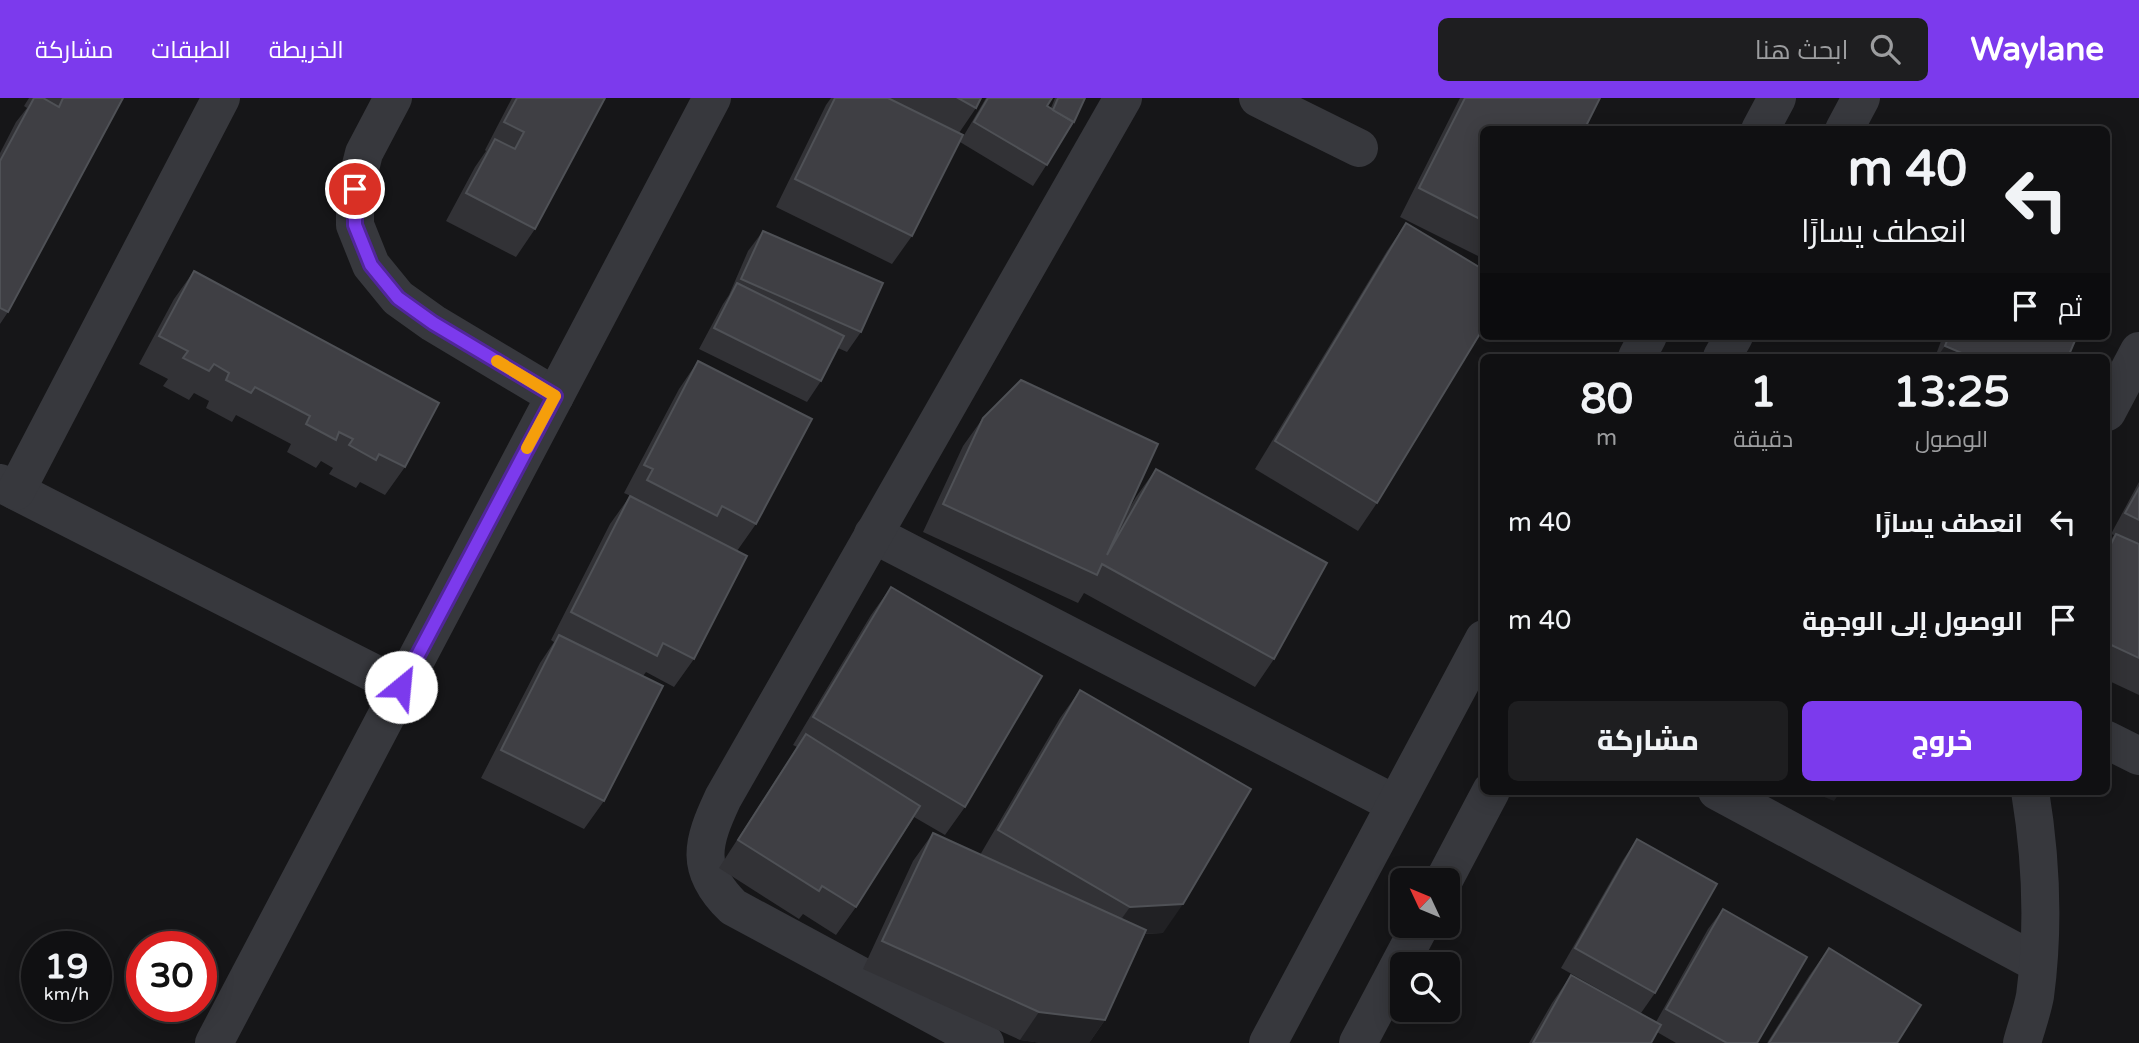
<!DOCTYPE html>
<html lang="ar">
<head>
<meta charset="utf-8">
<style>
  body { margin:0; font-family:"Varela Round",Cairo,sans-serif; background:#1e1e20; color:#f1f3f6; direction:rtl; height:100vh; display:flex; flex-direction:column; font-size:26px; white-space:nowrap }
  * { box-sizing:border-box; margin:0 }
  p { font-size:23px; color:#9c9d9f }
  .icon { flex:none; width:38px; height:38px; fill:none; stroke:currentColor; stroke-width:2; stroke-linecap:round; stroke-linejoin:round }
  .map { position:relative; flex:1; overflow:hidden; direction:ltr }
  .panel { position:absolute; left:1480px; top:256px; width:630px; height:441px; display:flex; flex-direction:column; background:#101012; border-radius:10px; box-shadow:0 4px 18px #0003,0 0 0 2px #303032; direction:rtl }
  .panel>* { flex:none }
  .banner { position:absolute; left:1480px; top:28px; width:630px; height:214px; border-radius:10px; box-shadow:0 4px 18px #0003,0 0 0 2px #303032; direction:rtl; background:#101012; color:#f1f3f6; overflow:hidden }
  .needle { width:46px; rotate:314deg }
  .tools { position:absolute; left:1390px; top:770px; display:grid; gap:14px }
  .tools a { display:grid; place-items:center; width:70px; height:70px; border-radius:10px; background:#101012; box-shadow:0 4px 18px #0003,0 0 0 2px #303032; font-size:35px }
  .speed { position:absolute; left:21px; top:833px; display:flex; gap:14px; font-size:35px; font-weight:700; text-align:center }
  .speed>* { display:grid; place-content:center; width:91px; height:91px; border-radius:50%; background:#101012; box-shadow:0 4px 18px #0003,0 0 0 2px #303032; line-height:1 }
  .speed small { font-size:18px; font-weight:400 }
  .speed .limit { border:10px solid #d22; background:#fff; color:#111 }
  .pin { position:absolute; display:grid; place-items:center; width:60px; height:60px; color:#fff; margin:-30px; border:4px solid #fff; border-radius:50%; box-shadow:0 2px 7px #0007 }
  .me { position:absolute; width:77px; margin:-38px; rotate:28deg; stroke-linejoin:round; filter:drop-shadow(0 0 5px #0008) }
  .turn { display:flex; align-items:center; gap:24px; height:147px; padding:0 28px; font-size:32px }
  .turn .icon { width:91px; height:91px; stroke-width:2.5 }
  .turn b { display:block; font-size:49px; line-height:60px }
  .then { display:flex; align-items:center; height:66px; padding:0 28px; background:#0003; gap:14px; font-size:26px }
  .eta { display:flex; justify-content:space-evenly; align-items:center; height:119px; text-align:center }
  .eta b { font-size:42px; font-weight:800; line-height:49px }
  .button { display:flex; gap:14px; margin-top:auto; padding:14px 28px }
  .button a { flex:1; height:80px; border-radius:10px; background:#7c3aed; color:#fff; font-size:28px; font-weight:800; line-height:80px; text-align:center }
  .button a+a { background:#1e1e20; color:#f1f3f6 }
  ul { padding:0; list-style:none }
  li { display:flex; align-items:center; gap:21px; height:98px; padding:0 28px }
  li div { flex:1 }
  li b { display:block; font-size:26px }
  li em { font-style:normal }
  header { display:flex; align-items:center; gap:42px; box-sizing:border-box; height:98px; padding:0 35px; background:#7c3aed; color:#fff }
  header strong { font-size:33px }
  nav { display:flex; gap:38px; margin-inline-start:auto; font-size:24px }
  .search { width:490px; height:63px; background:#1e1e20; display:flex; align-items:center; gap:18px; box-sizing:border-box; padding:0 24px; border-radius:10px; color:#9c9d9f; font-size:26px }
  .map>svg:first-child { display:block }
</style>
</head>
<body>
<header>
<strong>Waylane</strong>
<div class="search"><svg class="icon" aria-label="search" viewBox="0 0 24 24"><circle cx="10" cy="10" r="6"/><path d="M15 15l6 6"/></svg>ابحث هنا</div>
<nav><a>الخريطة</a><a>الطبقات</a><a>مشاركة</a></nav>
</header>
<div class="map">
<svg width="2139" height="945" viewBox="0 0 2139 945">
  <rect width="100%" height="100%" fill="#161618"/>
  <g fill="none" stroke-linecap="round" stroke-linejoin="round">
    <!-- minor -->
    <g stroke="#37383d" stroke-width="38">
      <polyline points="393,0 364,55 355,91 355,127 371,167 398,200 433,225 555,298"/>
      <polyline points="1258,0 1359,50"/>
      <polyline points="1760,32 1777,0"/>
      <polyline points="1844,32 1861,0"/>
      <polyline points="1637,259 1648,238"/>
      <polyline points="1722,259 1734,238"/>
      <polyline points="2107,314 2139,253"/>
      <polyline points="0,385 401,589"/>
      <polyline points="16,393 221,0"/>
      <polyline points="873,436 1395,706"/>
      <polyline points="2107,642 2139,658"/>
      <polyline points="1717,693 2037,865"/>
      <polyline points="1444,782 1491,693"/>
      <polyline points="214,945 712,0"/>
      <path d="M985,945L733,809C694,771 702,745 723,700L1123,0"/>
      <polyline points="1268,945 1484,541"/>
      <polyline points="1358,945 1420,828"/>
      <path d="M2022,945C2026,930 2032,914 2035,898C2044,831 2041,760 2030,693"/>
    </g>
  </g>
  <!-- wall -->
  <g fill="#323236">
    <polygon points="29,0 123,0 8,214 0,226 0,55 16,24 27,10 24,8"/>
    <polygon points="512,0 605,0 535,131 516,159 446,123 475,69 486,53 485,52"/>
    <polygon points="831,0 981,0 976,10 959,35 912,138 892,166 776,109 826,7"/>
    <polygon points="986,0 1052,0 1047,8 1051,10 1055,0 1085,0 1074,24 1033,88 960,44"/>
    <polygon points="1460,0 1600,0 1484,32 1484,161 1400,119"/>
    <polygon points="1406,125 1377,405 1358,433 1255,371 1387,153"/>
    <polygon points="763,133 861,234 847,254 838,250 821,283 807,304 699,251 723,206 729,197 748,153"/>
    <polygon points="194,173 405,369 385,397 360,384 356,390 329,376 333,370 321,363 316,370 287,354 291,346 236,317 232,324 206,310 209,303 194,295 189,302 163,288 168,281 139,266 174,201"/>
    <polygon points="1943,238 2077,238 2068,259 1935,259"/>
    <polygon points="698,263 756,426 737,453 694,561 674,589 646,574 643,578 604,703 584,731 481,680 540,565 554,544 551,542 610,426 630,398 633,399 624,395 679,291"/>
    <polygon points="983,320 1123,421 1136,399 1156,371 1274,561 1255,589 1084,495 1078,505 923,434 963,348"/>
    <polygon points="2139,384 2139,597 2107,582 2107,448 2114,437 2111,436"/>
    <polygon points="891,489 965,709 945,737 914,719 856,809 836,837 803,816 799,821 719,770 797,649 793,647 871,517"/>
    <polygon points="1080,592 1163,835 1145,836 1105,922 1089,945 1042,945 1020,942 863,871 913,763 933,735 980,757 1060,620"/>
    <polygon points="1637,741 1655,895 1641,915 1561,870 1623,762"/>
    <polygon points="1723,811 1757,945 1676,945 1657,934 1651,945 1529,945 1552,905 1571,877 1656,924 1708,831"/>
    <polygon points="1829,850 1897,945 1767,945 1809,878"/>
  </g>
  <!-- shaded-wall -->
  <g fill="#212124">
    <polygon points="1945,248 1971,259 1937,259"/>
    <polygon points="1810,693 1841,693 1834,703"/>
    <polygon points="1183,806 1163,835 1110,837 1130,809"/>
    <polygon points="1039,914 1105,922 1089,945 1042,945 1020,942"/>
  </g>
  <!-- building -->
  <g fill="#3f3f44" stroke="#4f5156" stroke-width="2">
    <polygon points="34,0 43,0 59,9 63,0 123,0 8,214 0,210 0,63"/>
    <polygon points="517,0 605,0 535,131 466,95 495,41 515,51 524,34 504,24"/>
    <polygon points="835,0 888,0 963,37 912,138 795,81"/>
    <polygon points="958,0 981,0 976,10"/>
    <polygon points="988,0 1052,0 1047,8 1073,24 1047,67 974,24"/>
    <polygon points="1058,0 1085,0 1074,24 1053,12"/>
    <polygon points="1465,0 1600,0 1584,32 1484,32 1484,123 1419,90"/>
    <polygon points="1406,125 1484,172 1484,229 1377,405 1275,343"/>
    <polygon points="763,133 883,185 861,234 741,181"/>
    <polygon points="194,173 439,305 405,369 379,356 376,362 349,347 353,341 339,334 336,342 306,326 310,318 255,289 251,295 226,282 229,275 214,266 209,273 183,260 188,253 159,238"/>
    <polygon points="737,185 844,238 821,283 714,230"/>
    <polygon points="1949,238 2077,238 2068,259 1971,259 1945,248"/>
    <polygon points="698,263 812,321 756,426 722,408 717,418 647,382 653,371 644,367"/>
    <polygon points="1021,282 1158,346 1107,457 1156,371 1327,465 1274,561 1102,466 1097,477 943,406 983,320"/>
    <polygon points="2139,390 2139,422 2125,415"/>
    <polygon points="630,398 747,458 694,561 663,545 657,558 571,514"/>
    <polygon points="2116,436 2139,446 2139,560 2107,545 2107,454"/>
    <polygon points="891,489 1042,578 965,709 813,619"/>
    <polygon points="559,537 663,588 604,703 501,652"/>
    <polygon points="1080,592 1251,691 1183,806 1130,809 998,732"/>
    <polygon points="806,636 920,708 856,809 822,788 819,793 738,742"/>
    <polygon points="933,735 1146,832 1105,922 1039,914 882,843"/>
    <polygon points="1637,741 1717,786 1655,895 1575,850"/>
    <polygon points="1723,811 1807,859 1757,945 1727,945 1666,911"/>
    <polygon points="1829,850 1921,907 1897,945 1769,945"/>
    <polygon points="1571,877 1661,927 1651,945 1533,945"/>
  </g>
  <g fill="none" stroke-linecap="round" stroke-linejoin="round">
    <!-- route casing -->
    <g stroke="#51269a" stroke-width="18">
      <polyline id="route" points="355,91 355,127 371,167 398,200 433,225 555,298 401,589"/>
    </g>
    <!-- route -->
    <use href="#route" stroke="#7c3aed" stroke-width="12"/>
    <!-- slow -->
    <polyline stroke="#f59e0b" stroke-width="12" points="497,263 555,298 527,350"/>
  </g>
</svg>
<div class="tools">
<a><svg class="needle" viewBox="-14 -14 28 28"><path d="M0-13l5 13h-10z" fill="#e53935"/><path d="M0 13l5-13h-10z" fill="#9c9d9f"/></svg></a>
<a><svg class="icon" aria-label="search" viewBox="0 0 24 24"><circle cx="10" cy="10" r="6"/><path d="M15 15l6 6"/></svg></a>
</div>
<div class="speed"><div>19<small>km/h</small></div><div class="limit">30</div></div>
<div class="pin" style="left:355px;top:91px;background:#d93025"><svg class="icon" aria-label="arrive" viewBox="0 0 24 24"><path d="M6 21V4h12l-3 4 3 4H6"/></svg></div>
<svg class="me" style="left:401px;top:589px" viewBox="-20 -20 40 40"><circle r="19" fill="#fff"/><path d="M0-13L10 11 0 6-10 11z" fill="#7c3aed"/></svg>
<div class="banner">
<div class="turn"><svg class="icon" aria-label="left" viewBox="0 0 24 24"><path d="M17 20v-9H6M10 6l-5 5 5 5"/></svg><div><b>40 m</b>انعطف يسارًا</div></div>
<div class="then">ثم<svg class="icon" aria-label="arrive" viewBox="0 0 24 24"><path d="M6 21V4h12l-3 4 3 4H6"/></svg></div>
</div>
<section class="panel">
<div class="eta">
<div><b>13:25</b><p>الوصول</p></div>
<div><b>1</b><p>دقيقة</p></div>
<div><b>80</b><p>m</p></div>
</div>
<ul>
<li><svg class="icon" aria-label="left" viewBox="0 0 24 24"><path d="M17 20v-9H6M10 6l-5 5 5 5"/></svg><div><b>انعطف يسارًا</b></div><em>40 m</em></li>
<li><svg class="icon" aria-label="arrive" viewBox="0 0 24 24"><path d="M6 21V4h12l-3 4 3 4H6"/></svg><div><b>الوصول إلى الوجهة</b></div><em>40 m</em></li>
</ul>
<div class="button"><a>خروج</a><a>مشاركة</a></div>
</section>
</div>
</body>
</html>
